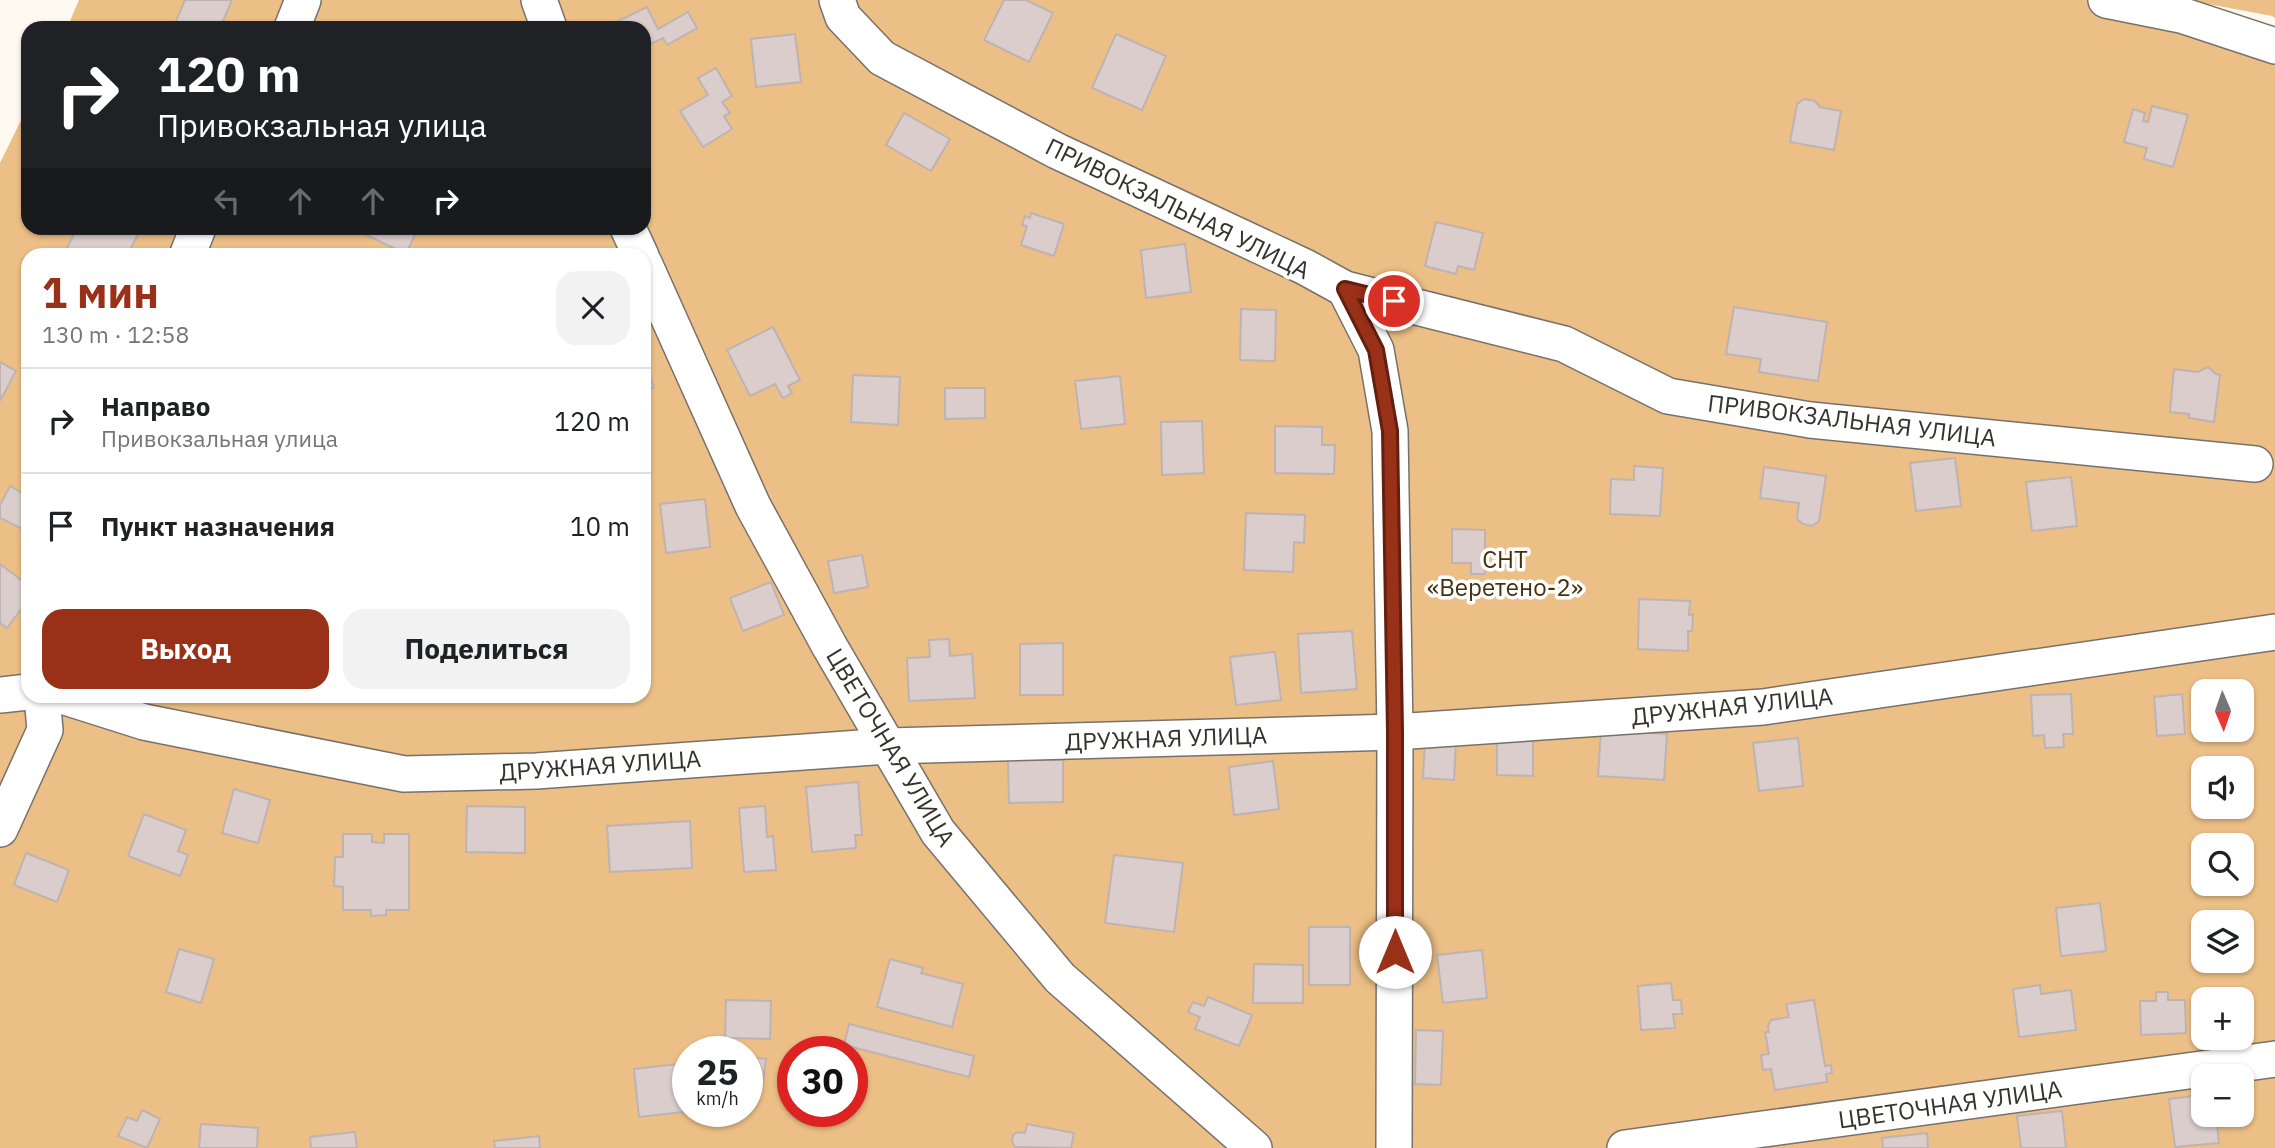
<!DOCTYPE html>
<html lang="ru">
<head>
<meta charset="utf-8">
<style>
  body { margin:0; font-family:"IBM Plex Sans",sans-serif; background:#f2f2f2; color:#202124; height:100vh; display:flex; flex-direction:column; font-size:26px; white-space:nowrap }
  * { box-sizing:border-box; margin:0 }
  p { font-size:23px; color:#757577 }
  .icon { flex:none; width:38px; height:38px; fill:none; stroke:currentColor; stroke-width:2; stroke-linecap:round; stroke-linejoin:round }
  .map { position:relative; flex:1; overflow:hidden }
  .side { position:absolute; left:21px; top:248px; width:630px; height:455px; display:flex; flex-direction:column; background:#fff; border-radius:21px; box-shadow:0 2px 5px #0004 }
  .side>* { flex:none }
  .guide { position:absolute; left:21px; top:21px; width:630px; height:214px; border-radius:21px; box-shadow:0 2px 5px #0004; background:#202124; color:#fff; overflow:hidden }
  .needle { width:46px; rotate:178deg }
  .tools { position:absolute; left:2191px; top:679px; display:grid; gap:14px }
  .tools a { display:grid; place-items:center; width:63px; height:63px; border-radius:14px; background:#fff; box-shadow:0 2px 5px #0004; font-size:35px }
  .speed { position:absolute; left:672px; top:1036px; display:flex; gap:14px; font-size:35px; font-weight:700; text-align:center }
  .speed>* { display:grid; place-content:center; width:91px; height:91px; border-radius:50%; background:#fff; box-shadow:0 2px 5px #0004; line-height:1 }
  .speed small { font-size:18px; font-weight:400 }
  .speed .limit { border:10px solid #d22; background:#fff; color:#111 }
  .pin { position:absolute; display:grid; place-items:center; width:60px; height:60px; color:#fff; margin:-30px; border:4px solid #fff; border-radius:50%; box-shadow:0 2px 7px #0007 }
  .me { position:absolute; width:77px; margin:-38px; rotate:0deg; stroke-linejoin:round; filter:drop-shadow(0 0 5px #0008) }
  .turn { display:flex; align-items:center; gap:24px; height:147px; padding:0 21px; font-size:32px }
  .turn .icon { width:91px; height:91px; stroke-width:2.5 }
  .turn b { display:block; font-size:49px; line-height:60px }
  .lanes { display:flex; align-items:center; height:66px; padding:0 21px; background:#0003; justify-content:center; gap:35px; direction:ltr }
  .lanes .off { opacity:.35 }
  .round { display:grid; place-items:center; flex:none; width:74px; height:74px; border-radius:21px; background:#f2f2f2 }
  .overview { display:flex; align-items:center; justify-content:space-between; height:119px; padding:0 21px }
  h1 { font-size:42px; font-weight:800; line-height:52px; color:#993018 }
  .action { display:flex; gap:14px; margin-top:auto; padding:14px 21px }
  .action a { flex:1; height:80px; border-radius:21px; background:#993018; color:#fff; font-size:28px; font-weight:800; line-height:80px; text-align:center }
  .action a+a { background:#f2f2f2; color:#202124 }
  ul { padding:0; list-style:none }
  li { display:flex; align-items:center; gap:21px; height:105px; padding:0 21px; border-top:2px solid #e0e0e0 }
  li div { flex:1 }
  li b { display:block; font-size:26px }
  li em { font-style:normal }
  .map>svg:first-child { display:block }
</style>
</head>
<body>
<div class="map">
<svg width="2275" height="1148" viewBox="0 0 2275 1148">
  <rect width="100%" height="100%" fill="#fff9f1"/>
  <!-- green -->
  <g fill="#ecbf86" fill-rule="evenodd">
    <path d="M79,0H2106L2275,46V1148H0V163L28,106V228H644V28H67ZM28,256H644V696H28ZM2203,691H2242V730H2203ZM2203,768H2242V807H2203ZM2203,845H2242V884H2203ZM2203,922H2242V961H2203ZM2203,999H2242V1038H2203ZM688,1052H747V1111H688ZM793,1052H852V1111H793ZM2203,1076H2242V1115H2203Z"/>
    <polygon points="2187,0 2275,0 2275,18 2272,16"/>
  </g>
  <!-- building -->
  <g fill="#dacdcc" stroke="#bfb3b2" stroke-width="2">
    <polygon points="185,0 232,0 220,28 173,28"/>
    <polygon points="1004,0 1026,0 1053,13 1029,62 984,40"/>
    <polygon points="647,7 658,29 688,12 697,28 667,45 663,38 644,47 644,28 622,28 618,21"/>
    <polygon points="795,34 801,82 756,87 751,39"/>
    <polygon points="1116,34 1166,56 1142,110 1092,88"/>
    <polygon points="716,68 732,96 722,102 730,113 724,116 732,129 703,147 680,111 708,95 698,78"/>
    <polygon points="1804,99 1815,101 1820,107 1841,111 1834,150 1790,142 1797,104"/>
    <polygon points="2152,106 2188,115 2173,167 2144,159 2147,148 2124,142 2133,109 2145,113 2143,121 2148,122"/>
    <polygon points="904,113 950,139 931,171 886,145"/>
    <polygon points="1031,213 1064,224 1054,256 1021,245 1027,226 1022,225 1025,216 1030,218"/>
    <polygon points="1436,222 1483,233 1474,270 1458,266 1456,274 1425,266"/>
    <polygon points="77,228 130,228 139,232 127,256 63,256"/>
    <polygon points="362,228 418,228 406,254 360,232"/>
    <polygon points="1185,244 1191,292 1146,298 1141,250"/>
    <polygon points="1734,307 1827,322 1818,381 1759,372 1761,359 1726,354"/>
    <polygon points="1241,309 1276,310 1275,361 1240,360"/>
    <polygon points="773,327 800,380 788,386 792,393 783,398 775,384 750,396 727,350"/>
    <polygon points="644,361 654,387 644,391"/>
    <polygon points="0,362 16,371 0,401"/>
    <polygon points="2208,367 2216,374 2220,375 2214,422 2189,418 2189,414 2170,412 2174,369 2198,372"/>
    <polygon points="853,375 900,377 898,425 851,422"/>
    <polygon points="1120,376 1125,424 1081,429 1075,381"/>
    <polygon points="945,388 985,388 985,418 945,419"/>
    <polygon points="1202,421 1204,473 1162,475 1161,422"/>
    <polygon points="1275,426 1322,427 1322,445 1335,445 1334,474 1275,473"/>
    <polygon points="1955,458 1961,506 1916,511 1910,463"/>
    <polygon points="1634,466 1663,468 1660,516 1610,514 1611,479 1634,480"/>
    <polygon points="1764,467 1826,476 1819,521 1812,526 1803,524 1797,519 1799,503 1760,498"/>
    <polygon points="2071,477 2077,526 2032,531 2026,482"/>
    <polygon points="10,486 28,496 28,532 0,518 0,505"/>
    <polygon points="705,499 710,547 666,553 660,504"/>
    <polygon points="1246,513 1305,515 1304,543 1294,542 1293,572 1244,570"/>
    <polygon points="1452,529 1485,530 1485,574 1471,574 1471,563 1452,563"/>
    <polygon points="862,555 868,587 834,593 828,561"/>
    <polygon points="0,564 28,585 28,600 7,628 0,623"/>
    <polygon points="771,582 784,615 743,631 730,598"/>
    <polygon points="1639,599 1690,601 1689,615 1693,614 1692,631 1688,631 1688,651 1638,649"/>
    <polygon points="1352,631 1357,689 1301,693 1298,634"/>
    <polygon points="949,639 950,656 972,654 975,698 909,701 907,658 930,657 929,640"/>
    <polygon points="1063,643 1063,695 1020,695 1020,644"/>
    <polygon points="1275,652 1281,700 1236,705 1230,657"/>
    <polygon points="2071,694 2073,734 2063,734 2064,747 2045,748 2044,735 2033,736 2031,695"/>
    <polygon points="2182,694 2185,734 2157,736 2154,697"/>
    <polygon points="1601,730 1667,734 1664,780 1598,776"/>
    <polygon points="1798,738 1803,786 1759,791 1753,743"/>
    <polygon points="1425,741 1456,742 1454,780 1423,778"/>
    <polygon points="1497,741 1533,741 1533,776 1497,775"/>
    <polygon points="1008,760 1063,760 1063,802 1009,803"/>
    <polygon points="1273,761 1279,809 1234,815 1229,767"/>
    <polygon points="858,782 862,835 855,835 856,848 812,852 806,787"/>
    <polygon points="234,789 270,800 258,843 222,833"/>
    <polygon points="467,806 525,807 525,853 466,852"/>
    <polygon points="765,806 767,837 773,836 776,870 744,872 739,808"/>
    <polygon points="144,814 186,830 178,851 188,855 180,876 128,856"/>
    <polygon points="690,821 692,868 610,872 607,826"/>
    <polygon points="343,834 372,834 372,842 384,843 384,834 409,834 409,910 386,910 386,915 371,916 371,910 343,910 343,887 334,886 335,857 343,857"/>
    <polygon points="26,853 69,870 57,902 14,885"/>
    <polygon points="1114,855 1183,863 1174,932 1105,923"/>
    <polygon points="2100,903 2106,951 2061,956 2056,908"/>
    <rect x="1309" y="927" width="41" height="58"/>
    <polygon points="179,949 214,959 201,1003 166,992"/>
    <polygon points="1482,950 1487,998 1443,1003 1437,955"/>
    <polygon points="890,959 923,968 921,973 963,984 952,1027 877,1007"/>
    <polygon points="1254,964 1303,965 1303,1003 1253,1003"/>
    <polygon points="1671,983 1673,1000 1681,1000 1682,1014 1673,1014 1675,1028 1641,1030 1638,986"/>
    <polygon points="2040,985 2041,994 2071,990 2076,1030 2019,1037 2013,989"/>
    <polygon points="2156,992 2168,992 2168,1000 2185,1000 2186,1033 2141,1035 2140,1001 2156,1001"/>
    <polygon points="1208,997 1252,1015 1239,1046 1195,1029 1200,1017 1188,1012 1193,1002 1204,1006"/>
    <polygon points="726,1000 771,1001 770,1039 725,1038"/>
    <polygon points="1814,1000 1825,1066 1831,1065 1832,1073 1826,1074 1827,1082 1775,1090 1771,1069 1763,1070 1761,1055 1769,1054 1765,1032 1769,1032 1768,1026 1771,1020 1789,1017 1786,1004"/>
    <polygon points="849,1024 974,1056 969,1077 844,1045"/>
    <polygon points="1416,1030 1443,1031 1441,1085 1415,1084"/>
    <polygon points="747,1057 766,1059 762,1088 747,1087"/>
    <polygon points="678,1064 684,1112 639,1117 634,1069"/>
    <polygon points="2203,1095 2203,1115 2216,1115 2219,1143 2175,1147 2169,1099"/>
    <polygon points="142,1110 160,1119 147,1148 118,1136 127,1117 137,1121"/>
    <polygon points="2062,1111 2066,1148 2021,1148 2017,1116"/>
    <polygon points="201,1124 258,1128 257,1148 199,1148"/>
    <polygon points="1027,1124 1074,1133 1071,1148 1015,1147 1012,1142 1013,1135 1018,1132 1025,1133"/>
    <polygon points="355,1132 357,1148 311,1148 310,1137"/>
    <polygon points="1927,1133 1928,1148 1883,1148 1882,1138"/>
    <polygon points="539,1136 540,1148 495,1148 494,1141"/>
  </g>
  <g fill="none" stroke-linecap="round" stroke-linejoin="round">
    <!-- minor casing -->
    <g stroke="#787169" stroke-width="38">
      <g id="minor">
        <polyline points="539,0 549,28"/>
        <polyline points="837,0 843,17 882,58 1057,151 1305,267 1345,289 1564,344 1668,396 1810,420 2255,464"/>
        <polyline points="2106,0 2181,15 2275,46"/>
        <polyline points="292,28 303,0"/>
        <polyline points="628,228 641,256"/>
        <polyline points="187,256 198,228"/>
        <polyline points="644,263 753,506 830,647 938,832 1060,978 1254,1148"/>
        <polyline points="1345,289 1376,350 1390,431 1395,732 1394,1148"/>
        <polyline points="0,695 28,692"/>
        <polyline points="62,696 144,722 404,774 536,771 888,746 1395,732 1763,707 2275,632"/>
        <polyline points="0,829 45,730 42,696"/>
        <polyline points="1625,1148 2275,1059"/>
      </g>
    </g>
    <!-- minor -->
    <use href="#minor" stroke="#fff" stroke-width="35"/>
  </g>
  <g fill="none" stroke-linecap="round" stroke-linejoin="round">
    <!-- route casing -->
    <g stroke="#631f10" stroke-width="18">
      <polyline id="route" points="1394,301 1345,289 1376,350 1390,431 1395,732 1395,952"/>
    </g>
    <!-- route -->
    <use href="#route" stroke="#993018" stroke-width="12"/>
  </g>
  <g text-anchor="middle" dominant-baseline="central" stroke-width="7" stroke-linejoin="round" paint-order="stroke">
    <!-- street labels -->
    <g font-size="24" fill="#35332f" stroke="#fff">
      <text transform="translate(1178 208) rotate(26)">ПРИВОКЗАЛЬНАЯ УЛИЦА</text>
      <text transform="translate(1852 420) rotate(7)">ПРИВОКЗАЛЬНАЯ УЛИЦА</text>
      <text transform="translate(1732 706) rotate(-6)">ДРУЖНАЯ УЛИЦА</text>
      <text transform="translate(1166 738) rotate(-2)">ДРУЖНАЯ УЛИЦА</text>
      <text transform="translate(891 747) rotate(59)">ЦВЕТОЧНАЯ УЛИЦА</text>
      <text transform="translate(600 765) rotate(-4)">ДРУЖНАЯ УЛИЦА</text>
      <text transform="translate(1950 1104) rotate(-8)">ЦВЕТОЧНАЯ УЛИЦА</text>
    </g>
    <!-- park labels -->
    <g font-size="24" fill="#462f0d" stroke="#fff">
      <text x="1505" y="559">СНТ<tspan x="1505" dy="28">«Веретено-2»</tspan></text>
    </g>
  </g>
</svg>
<div class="tools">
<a><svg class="needle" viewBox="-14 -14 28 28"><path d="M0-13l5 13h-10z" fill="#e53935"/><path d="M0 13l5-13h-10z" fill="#757577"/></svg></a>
<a><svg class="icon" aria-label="sound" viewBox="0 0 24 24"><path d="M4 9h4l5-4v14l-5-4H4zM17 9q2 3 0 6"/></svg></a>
<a><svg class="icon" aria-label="search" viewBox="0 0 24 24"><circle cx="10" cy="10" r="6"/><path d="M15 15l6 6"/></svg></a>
<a><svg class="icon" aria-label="layers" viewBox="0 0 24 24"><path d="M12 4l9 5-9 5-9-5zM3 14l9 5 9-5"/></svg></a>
<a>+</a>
<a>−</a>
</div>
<div class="speed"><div>25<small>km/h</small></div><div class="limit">30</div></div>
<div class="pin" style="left:1394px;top:301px;background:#d93025"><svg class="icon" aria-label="arrive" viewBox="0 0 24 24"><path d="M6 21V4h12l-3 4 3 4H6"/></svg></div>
<svg class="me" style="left:1395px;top:952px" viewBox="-20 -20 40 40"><circle r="19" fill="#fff"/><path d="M0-13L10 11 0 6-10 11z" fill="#993018"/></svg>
<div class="guide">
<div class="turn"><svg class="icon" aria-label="right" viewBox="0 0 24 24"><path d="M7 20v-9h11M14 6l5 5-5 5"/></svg><div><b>120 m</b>Привокзальная улица</div></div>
<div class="lanes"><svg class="icon off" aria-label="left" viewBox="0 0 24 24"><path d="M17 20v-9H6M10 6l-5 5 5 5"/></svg><svg class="icon off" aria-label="ahead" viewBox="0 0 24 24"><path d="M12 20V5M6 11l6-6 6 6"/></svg><svg class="icon off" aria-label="ahead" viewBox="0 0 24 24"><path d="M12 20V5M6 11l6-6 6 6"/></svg><svg class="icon" aria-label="right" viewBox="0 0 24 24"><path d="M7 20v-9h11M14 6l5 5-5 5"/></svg></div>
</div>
<section class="side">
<div class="overview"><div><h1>1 мин</h1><p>130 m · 12:58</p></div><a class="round"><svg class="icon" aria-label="close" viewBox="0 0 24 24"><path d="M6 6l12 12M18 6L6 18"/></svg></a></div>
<ul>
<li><svg class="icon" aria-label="right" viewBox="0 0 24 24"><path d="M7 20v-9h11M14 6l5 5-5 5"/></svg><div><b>Направо</b><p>Привокзальная улица</p></div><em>120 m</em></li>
<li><svg class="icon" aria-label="arrive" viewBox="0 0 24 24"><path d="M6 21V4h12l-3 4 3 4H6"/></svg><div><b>Пункт назначения</b></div><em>10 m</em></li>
</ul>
<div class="action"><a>Выход</a><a>Поделиться</a></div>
</section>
</div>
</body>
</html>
